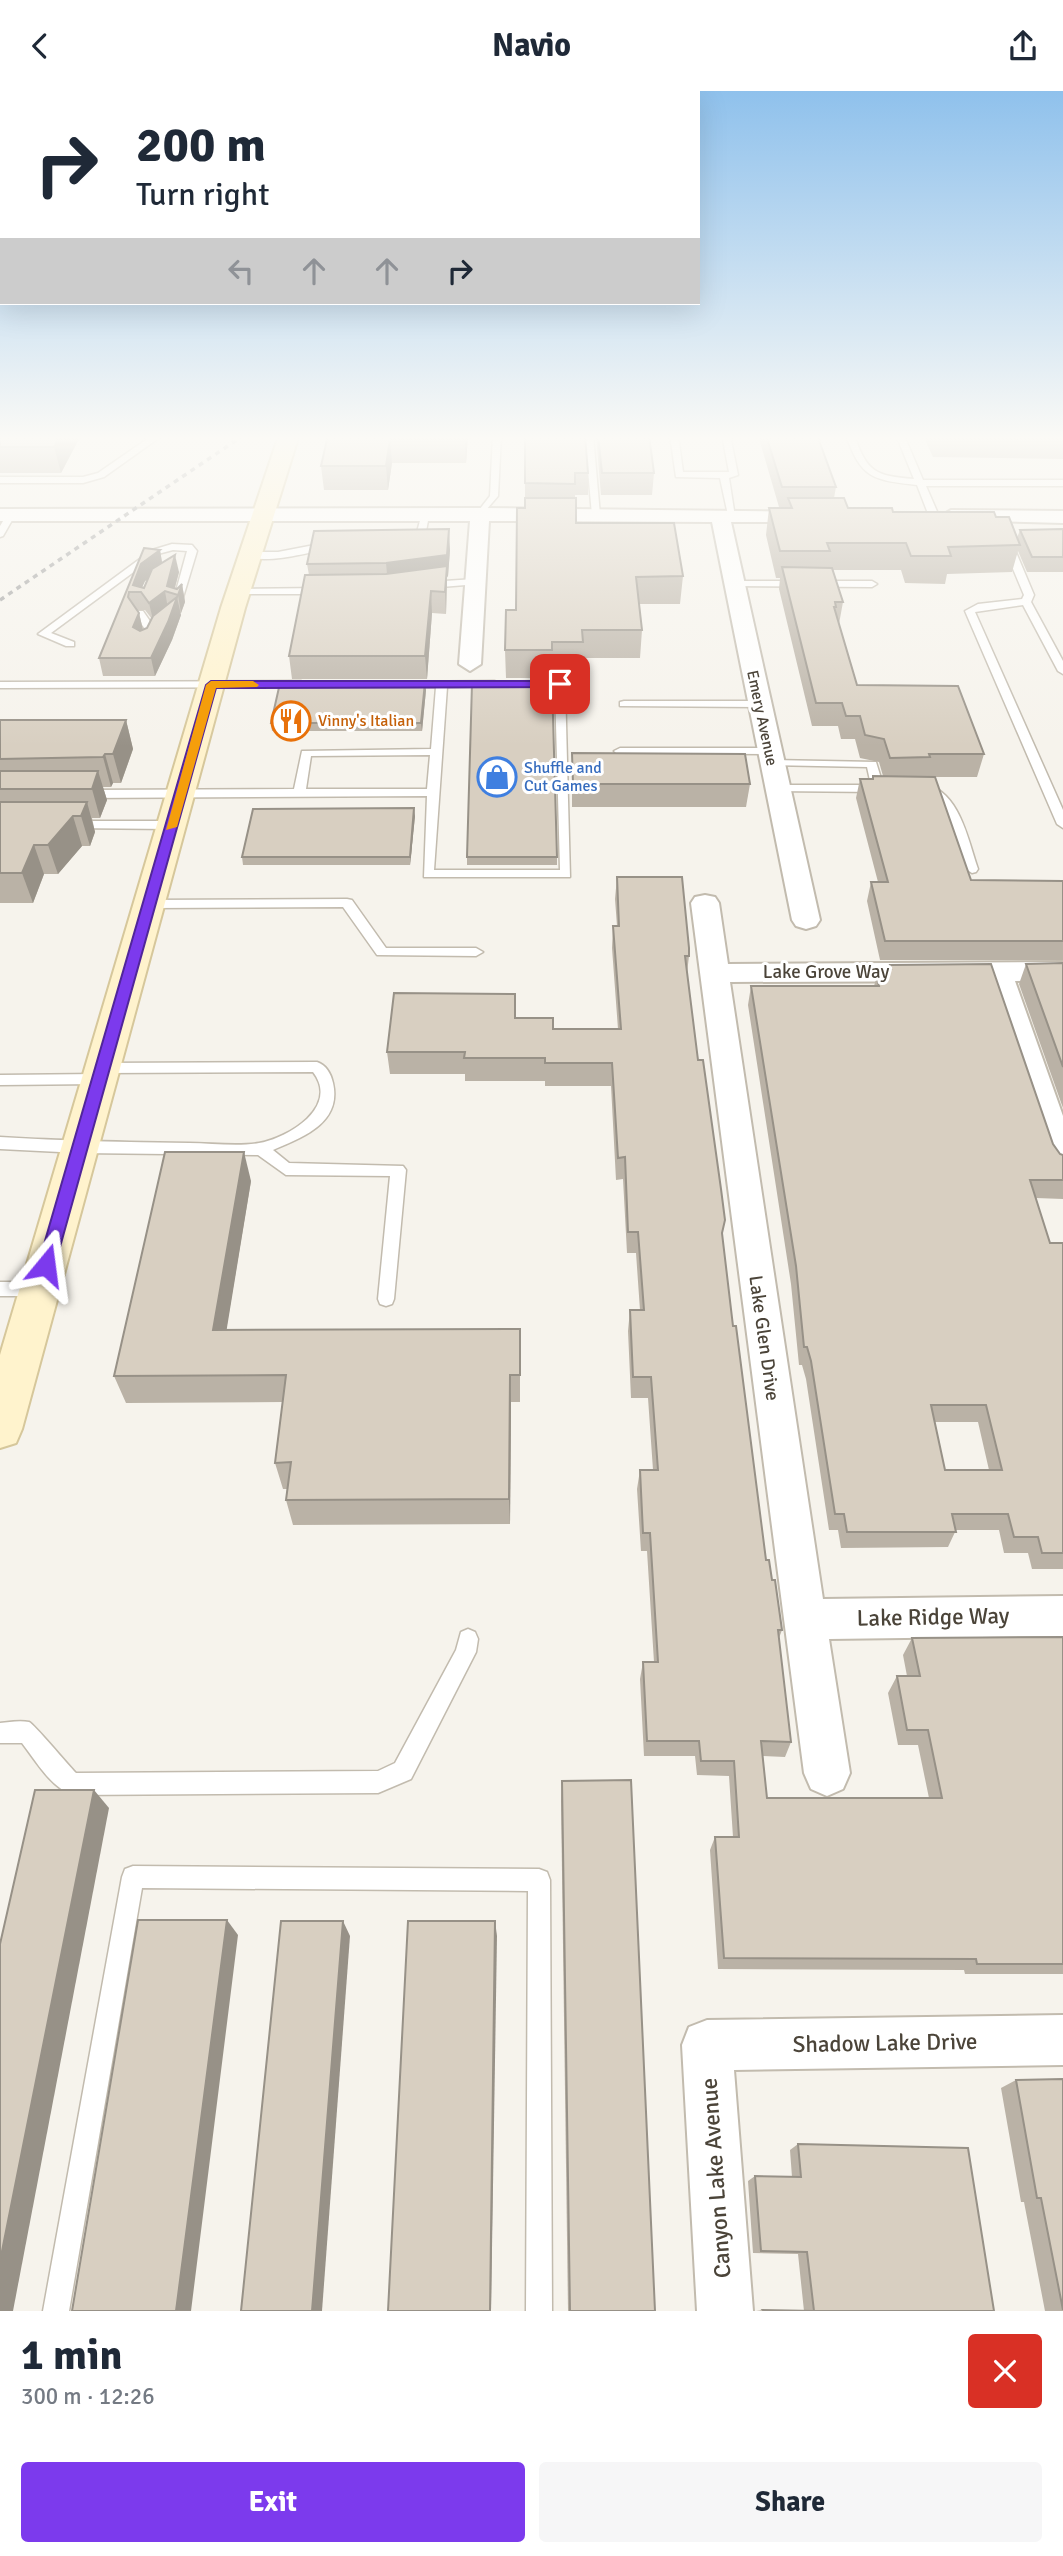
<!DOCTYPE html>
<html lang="en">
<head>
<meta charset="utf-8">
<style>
  body { margin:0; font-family:Signika,sans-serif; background:#f6f6f7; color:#1f2937; height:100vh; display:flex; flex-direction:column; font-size:26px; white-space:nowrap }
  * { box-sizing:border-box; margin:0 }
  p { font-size:23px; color:#747a83 }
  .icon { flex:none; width:38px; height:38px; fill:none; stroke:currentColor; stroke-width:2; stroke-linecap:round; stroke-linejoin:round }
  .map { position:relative; height:2220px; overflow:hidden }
  .details { display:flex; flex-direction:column; background:#fff; flex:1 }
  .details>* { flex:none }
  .hud { position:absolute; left:0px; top:0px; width:700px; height:214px; box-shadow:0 7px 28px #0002; background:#fff; color:#1f2937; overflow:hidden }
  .pin { position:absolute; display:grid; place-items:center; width:60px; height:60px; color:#fff; margin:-30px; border-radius:14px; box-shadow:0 4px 10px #0006 }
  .me { position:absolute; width:77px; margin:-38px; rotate:16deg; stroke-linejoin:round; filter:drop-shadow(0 0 5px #0008) }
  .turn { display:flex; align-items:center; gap:24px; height:147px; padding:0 21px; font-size:32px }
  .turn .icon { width:91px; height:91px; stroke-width:2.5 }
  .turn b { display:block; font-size:49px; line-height:60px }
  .lanes { display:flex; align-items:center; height:66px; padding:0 21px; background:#0003; justify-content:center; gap:35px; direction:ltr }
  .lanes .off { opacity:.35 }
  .round { display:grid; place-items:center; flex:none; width:74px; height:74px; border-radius:7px; background:#f6f6f7 }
  .headline { display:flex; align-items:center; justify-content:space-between; height:119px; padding:0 21px }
  h1 { font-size:42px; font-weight:700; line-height:52px }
  .action { display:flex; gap:14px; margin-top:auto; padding:14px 21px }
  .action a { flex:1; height:80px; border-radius:7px; background:#7c3aed; color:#fff; font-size:28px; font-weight:700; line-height:80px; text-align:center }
  .action a+a { background:#f6f6f7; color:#1f2937 }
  header { display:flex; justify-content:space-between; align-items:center; height:91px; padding:0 21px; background:#fff; font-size:32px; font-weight:700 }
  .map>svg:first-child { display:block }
</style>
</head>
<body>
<header><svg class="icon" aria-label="back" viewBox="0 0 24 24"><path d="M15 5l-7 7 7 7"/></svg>Navio<svg class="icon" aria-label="share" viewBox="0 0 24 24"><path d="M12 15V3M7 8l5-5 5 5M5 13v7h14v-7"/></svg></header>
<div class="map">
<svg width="1063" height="2220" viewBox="0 0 1063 2220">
  <rect width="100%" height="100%" fill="#f6f3ec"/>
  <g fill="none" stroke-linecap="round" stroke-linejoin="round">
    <!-- service casing -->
    <g stroke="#c2bbae" stroke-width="3">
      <g id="service">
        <polygon points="153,344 163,344 104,386 83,392 0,392 0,386 83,386 98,382"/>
        <polygon points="493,344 501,344 498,405 480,426 476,423 490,405"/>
        <polygon points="585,344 593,344 600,424 596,427 592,424"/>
        <polygon points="670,344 678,344 683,381 729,381 722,344 730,344 738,384 729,387 735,426 728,424 720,387 676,386"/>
        <path d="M846,344H854C867,381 875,385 914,388L896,344H904L923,389H1063V395H926L939,425L934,428L929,425L917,394C872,389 861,387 846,344Z"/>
        <polygon points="8,422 15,424 3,445 0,446 0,435"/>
        <polygon points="422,422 429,424 425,446 412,454 406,454 406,450 416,445"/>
        <path d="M330,451L335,454L333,456C313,461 262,475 244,464L249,461H278Z"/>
        <polygon points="1008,451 1013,454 1034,504 1031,511 1063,570 1063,583 1058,580 1023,514 975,521 1063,719 1063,737 1057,733 965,520 978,513 1022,508 1024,504 1003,454"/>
        <polygon points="172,453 192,454 197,460 181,513 173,511 187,460 173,459 158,463 51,542 74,551 74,555 66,555 38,543 152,459"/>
        <polygon points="475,488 480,491 478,493 429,497 424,494 429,491"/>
        <polygon points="732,490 872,490 877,493 872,496 729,495 727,493"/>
        <polygon points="238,498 323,497 328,500 323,503 235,503 235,499"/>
        <polygon points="135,520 143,520 156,539 155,541 147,541 134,522"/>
        <path d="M494,590L498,591V595L447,596L434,779H560L555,596H530L525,593C534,587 556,587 565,593L570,786H424L427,705L83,707L77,703L83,699L294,698L302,660L431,658L436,596H404L399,593L400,591ZM430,664L427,698H306L311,665Z"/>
        <polygon points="0,591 301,590 306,593 301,596 0,597"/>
        <polygon points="624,610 758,610 763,613 758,616 620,615 620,611"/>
        <polygon points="620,657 769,657 775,660 769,663 616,662 614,660"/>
        <polygon points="772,669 876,671 884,697 878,701 773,700 773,696 777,694 871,694 867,676 768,674 768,670"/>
        <path d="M923,692C960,701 967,746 978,778L976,781L972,782L966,778C956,751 951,706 919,698V694Z"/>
        <polygon points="72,730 171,730 177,734 171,738 68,737 66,734"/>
        <polygon points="347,808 352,809 386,857 476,857 483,861 476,865 377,864 343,816 149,817 143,813 149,809"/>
        <path d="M317,971C326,974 331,983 333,992C342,1032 303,1046 273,1059L289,1072L403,1075L406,1079L394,1208L392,1213L386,1215L380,1213L378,1208L390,1085L286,1084L258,1064L80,1062L0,1058V1046C63,1050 126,1051 189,1052C211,1052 237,1056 259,1052C288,1047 340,1016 313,981L102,982L95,977L102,972Z"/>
        <polygon points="99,983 106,988 99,993 0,994 0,984"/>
        <polygon points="0,1191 40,1191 46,1193 48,1198 46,1203 40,1205 0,1205"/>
        <path d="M468,1538L475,1541L478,1548L476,1561L411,1688L378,1702L72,1704C50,1695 36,1670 22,1652H0V1632C9,1631 20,1629 29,1631C34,1633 68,1674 76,1682L378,1680L395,1672L456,1559L461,1541Z"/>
        <polygon points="133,1775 539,1778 547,1781 550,1789 552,2220 526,2220 528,1800 142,1797 69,2220 43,2220 122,1786 125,1778"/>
      </g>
    </g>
    <!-- minor casing -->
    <g stroke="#c2bbae" stroke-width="4">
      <g id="minor">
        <polygon points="480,417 820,421 823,425 813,431 731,431 820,829 816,835 806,838 796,835 792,829 712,431 489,430 481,573 470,580 459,573 470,430 0,430 0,418"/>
        <polygon points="951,419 1063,420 1063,432 944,429 941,425"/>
        <polygon points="705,804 715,806 719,812 728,873 1063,871 1063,889 1015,890 1063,1025 1063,1082 1052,1079 1047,1070 986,890 730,891 823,1508 1063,1505 1063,1545 829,1548 850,1682 843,1698 827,1705 811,1698 804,1682 691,812 695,806"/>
        <polygon points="1063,1924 1063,1974 734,1979 753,2220 697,2220 682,1954 689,1936 707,1929"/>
      </g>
    </g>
    <!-- secondary casing -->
    <g stroke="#d6c79b" stroke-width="4">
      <polygon id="secondary" points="279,344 299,344 245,517 22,1338 16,1352 0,1357 0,1264 221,517"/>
    </g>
    <!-- service -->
    <use href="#service" fill="#fff" fill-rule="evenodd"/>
    <!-- minor -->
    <use href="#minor" fill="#fff" fill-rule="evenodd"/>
    <!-- secondary -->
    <use href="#secondary" fill="#fff3cd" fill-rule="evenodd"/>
    <!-- rail -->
    <polyline stroke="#9a9a9a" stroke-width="3.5" stroke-dasharray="5 5" stroke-linecap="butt" points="0,509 244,344"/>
  </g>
  <!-- wall -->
  <g fill="#bab2a6" fill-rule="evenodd">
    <polygon points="0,344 81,344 61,382 0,382"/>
    <polygon points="328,344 468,344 466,372 392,372 388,399 324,399 321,375"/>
    <polygon points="525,344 588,382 588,404 575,404 576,432 683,485 680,513 639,513 642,539 640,567 582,567 582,580 552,580 552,587 506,587 505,559 516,519 525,417"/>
    <polygon points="596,344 649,344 654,382 652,404 601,404"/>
    <polygon points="758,344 817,344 836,396 834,407 848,417 893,421 996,426 1017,447 1020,439 1063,438 1063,481 1027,481 1018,460 1012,481 947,483 945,493 905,492 901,479 833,479 843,511 839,533 857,594 984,663 977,686 935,686 971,789 1063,790 1063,869 880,869 867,810 871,791 878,791 856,707 860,688 872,688 873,685 883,685 879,671 860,667 855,648 841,648 838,635 812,635 779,498 780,487 776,487 766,444 769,417 787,416 779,416"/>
    <polygon points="923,344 1063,344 1063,368 933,366"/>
    <path d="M144,457L160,459L162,472L179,481L175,497L177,498L182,493L185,511L181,522H180L181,524L172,549L155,585H103L99,567ZM149,487L144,497L142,496L145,490ZM137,519H145L152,528L147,537L143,539L139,522Z"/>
    <polygon points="450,459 448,485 447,486 446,523 432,522 427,588 292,588 289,565 309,484 307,473"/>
    <polygon points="426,599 422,640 272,640 271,632"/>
    <polygon points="0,629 126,629 133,658 121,692 113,692 111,696 103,696 107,709 100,727 92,727 95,741 90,755 82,755 58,783 44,783 33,812 0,812"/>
    <polygon points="572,662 750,693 746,716 572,716"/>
    <polygon points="415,725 410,774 243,774 242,766"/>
    <rect x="467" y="766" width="90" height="8"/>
    <polygon points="617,786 689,865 687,882 698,969 725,1129 722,1145 733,1235 766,1469 772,1489 782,1539 779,1547 791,1651 785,1666 763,1665 767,1707 929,1707 918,1654 898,1654 888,1602 897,1585 907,1585 903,1564 912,1547 1063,1546 1063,1883 965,1883 964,1879 718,1878 710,1759 715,1746 733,1746 729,1685 697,1684 695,1665 644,1665 640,1588 643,1571 654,1571 647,1460 641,1460 637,1398 640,1379 653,1379 648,1307 631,1307 628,1240 630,1219 640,1219 636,1162 627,1162 623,1088 616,1089 611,995 545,995 545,990 465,990 465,983 390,983 387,961 516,927 553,938 618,938 612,857 613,835 617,835 615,808"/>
    <polygon points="1063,872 1063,1017 1019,893 1026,873"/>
    <path d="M890,874L1053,1053L1060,1063L1063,1064V1108L1036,1107L1050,1152H1063V1478H1032L1028,1462H1004L999,1439H956L948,1456L841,1457L838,1439H829L806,1288L802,1274H799L791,1193L748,914L751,895H874L879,878H889ZM935,1331H978L989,1379H945Z"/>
    <polygon points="251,1090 226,1239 520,1238 520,1311 511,1311 510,1433 293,1434 286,1409 287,1398 283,1398 275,1372 283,1311 126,1312 114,1285"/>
    <polygon points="562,1690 655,2220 568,2220 561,1709"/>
    <polygon points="1063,1988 1063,2220 1045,2220 1024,2111 1021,2111 1001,1997 1016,1989"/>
    <polygon points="798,2053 994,2220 756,2220 763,2219 804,2220 798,2163 753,2162 748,2090 755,2085 792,2086 790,2059"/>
  </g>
  <!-- shaded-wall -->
  <g fill="#979187">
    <polygon points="61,344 81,344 61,382 54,356"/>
    <polygon points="466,344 468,344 466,372 465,348"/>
    <polygon points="390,348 392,372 388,399 386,375"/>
    <polygon points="449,438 450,459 448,485 447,486 446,523 445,501 388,493 386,472"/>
    <polygon points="160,459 163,477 145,490 140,501 133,494 141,473"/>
    <polygon points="175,464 179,481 173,503 167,495"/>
    <polygon points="182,493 185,511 181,522 178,504"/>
    <polygon points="165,500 168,518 153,529 149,512"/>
    <polygon points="431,500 432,522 427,588 425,565"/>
    <polygon points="177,506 181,524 172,549 155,585 151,567"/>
    <polygon points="139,522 143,539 137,554 133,536"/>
    <polygon points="425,591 426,599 422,640 421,632"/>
    <polygon points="126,629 133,658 121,692 113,663"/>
    <polygon points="105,663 113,692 111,696 103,666"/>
    <polygon points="98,680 107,709 100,727 92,698"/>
    <polygon points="87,711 95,741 90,755 81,725"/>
    <polygon points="414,717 415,725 410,774 410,766"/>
    <polygon points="73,725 82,755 58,783 48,754"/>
    <polygon points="34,754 44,783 33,812 22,782"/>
    <polygon points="244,1061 251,1090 222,1267 213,1239"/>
    <polygon points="510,1284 511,1311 510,1433 509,1408"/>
    <polygon points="94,1699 109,1717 13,2220 0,2220 0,2170"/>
    <polygon points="227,1829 238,1844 191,2220 176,2220"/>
    <polygon points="343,1830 350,1845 322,2220 312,2220"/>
    <polygon points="495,1830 497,1845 491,2220 490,2220"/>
  </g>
  <!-- building -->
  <g fill="#d8cfc1" stroke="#979187" stroke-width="2" fill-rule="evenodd">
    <polygon points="0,344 61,344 54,356 0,356"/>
    <polygon points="328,344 466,344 465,348 390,348 386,375 321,375"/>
    <polygon points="525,344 585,344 588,382 575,382 575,393 525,392"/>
    <polygon points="598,344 649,344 654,382 602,382"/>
    <polygon points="766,344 817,344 836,396 782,396"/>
    <polygon points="525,407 576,407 576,432 674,432 683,485 636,486 642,539 582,539 583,551 552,551 552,559 505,559 506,519 516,519 517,417 525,417"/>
    <polygon points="788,407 844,407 848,417 892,417 893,421 994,421 996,426 1009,426 1020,454 948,456 951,465 911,465 906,452 827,452 830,460 780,460 769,417 792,417"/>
    <polygon points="449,438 447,464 386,472 307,473 314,440"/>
    <polygon points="1063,438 1063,466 1032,466 1020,439"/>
    <polygon points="144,457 160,459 141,473 133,494 144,497 152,478 175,464 167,495 177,498 182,493 178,504 165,500 149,512 141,501 129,501 128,506 139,522 133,536 140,540 147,537 153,525 177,506 168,531 151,567 99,567"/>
    <polygon points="447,475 445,501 431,500 425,565 289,565 305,484 386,483"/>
    <polygon points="782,476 832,477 843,511 835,511 836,516 834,516 857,594 958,595 984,663 929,663 930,666 890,667 884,648 865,644 860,625 846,625 842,612 816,612"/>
    <polygon points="425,591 421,632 271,632 280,592"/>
    <polygon points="552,591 557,766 467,766 472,593"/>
    <polygon points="0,629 126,629 113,663 105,663 103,666 0,668"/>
    <polygon points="572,662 745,663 750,693 573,693"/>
    <polygon points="0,680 98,680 92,698 0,698"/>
    <polygon points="873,685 935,686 971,789 1063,790 1063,850 885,850 871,791 888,791 860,688 873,688"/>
    <polygon points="0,711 87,711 81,725 73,725 48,754 34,754 22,782 0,782"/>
    <polygon points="414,717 410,766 242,766 253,718"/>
    <polygon points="617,786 682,786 689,857 689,865 685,865 698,969 703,969 721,1098 725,1129 722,1142 733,1235 736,1235 766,1469 769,1469 772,1489 775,1489 782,1539 778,1539 791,1651 761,1650 767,1707 942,1707 928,1639 907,1639 897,1585 920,1585 912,1547 1063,1546 1063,1873 977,1873 976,1868 724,1867 715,1746 739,1746 734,1670 701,1670 699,1650 647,1650 643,1571 658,1571 650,1442 643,1442 640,1379 658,1379 651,1286 633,1286 630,1219 644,1219 638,1141 628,1141 625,1066 618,1067 612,972 545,972 545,967 464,967 465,961 387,961 394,902 515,903 515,927 553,927 553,938 621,938 613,835 619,835"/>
    <polygon points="1063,872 1063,976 1026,873"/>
    <path d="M991,873L1053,1053L1060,1063L1063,1064V1089H1030L1050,1152H1063V1462H1042L1038,1446H1014L1008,1423H952L956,1441H847L844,1423H835L811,1270L807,1256H804L796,1175L751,895H879L877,886H881L879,878H891L890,874ZM931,1314H986L1002,1379H945Z"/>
    <polygon points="165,1061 244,1061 213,1239 520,1238 520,1284 510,1284 509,1408 286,1409 291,1371 275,1372 286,1284 114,1285"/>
    <polygon points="631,1689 655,2220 570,2220 562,1690"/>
    <polygon points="35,1699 94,1699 0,2170 0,1853"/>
    <polygon points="138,1829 227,1829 176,2220 72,2220"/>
    <polygon points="281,1830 343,1830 312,2220 241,2220"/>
    <polygon points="408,1830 495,1830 490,2220 388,2220"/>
    <polygon points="1063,1988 1063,2219 1041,2107 1037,2107 1016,1989"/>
    <polygon points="798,2053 968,2057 994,2220 764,2220 763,2219 814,2220 807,2161 761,2160 755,2085 801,2086"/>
  </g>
  <!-- sky -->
  <linearGradient id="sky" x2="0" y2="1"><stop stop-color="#8fc1ec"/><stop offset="0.53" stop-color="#fbfaf6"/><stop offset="1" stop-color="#fbfaf6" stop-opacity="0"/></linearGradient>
  <rect width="1063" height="655" fill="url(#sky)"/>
  <!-- route -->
  <polygon fill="#7c3aed" stroke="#51269a" stroke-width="2" points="211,590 560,590 565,593 560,596 216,597 55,1174 46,1181 38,1174 206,594"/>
  <!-- slow -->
  <polygon fill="#f59e0b" points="253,590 259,594 257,596 216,597 177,736 166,739 206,594 211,590"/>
  <!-- icons -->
  <defs>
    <g id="restaurant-ring" transform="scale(2.0125)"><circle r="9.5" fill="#fff" stroke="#e8710a" stroke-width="1.5"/><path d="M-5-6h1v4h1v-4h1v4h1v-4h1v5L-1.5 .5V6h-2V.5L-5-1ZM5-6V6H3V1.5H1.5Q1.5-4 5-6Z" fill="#e8710a"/></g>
    <g id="shop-ring" transform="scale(2.0125)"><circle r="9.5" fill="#fff" stroke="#3f7fe0" stroke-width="1.5"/><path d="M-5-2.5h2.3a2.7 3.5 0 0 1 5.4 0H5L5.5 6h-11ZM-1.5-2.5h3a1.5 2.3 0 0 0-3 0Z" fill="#3f7fe0"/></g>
  </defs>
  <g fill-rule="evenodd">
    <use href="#restaurant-ring" x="291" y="630"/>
    <use href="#shop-ring" x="497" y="686"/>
  </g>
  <g text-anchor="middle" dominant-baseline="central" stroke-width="6" stroke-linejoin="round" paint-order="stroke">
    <!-- far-street labels -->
    <g font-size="16" fill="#4b4439" stroke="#fff">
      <text transform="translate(762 627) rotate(78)">Emery Avenue</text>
    </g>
    <!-- far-food labels -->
    <g font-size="16" fill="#c56008" stroke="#fff" text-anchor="start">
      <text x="318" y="630">Vinny's Italian</text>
    </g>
    <!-- far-shop labels -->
    <g font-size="16" fill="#366cbe" stroke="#fff" text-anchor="start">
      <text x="524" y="677">Shuffle and<tspan x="524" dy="18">Cut Games</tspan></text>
    </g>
    <!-- street labels -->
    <g font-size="19" fill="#4b4439" stroke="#fff">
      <text x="826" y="881">Lake Grove Way</text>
      <text transform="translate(764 1247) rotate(82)">Lake Glen Drive</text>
    </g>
    <!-- near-street labels -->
    <g font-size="23" fill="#4b4439" stroke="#fff">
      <text transform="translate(933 1526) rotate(-1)">Lake Ridge Way</text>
      <text transform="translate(885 1952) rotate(-1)">Shadow Lake Drive</text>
      <text transform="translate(716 2087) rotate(-94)">Canyon Lake Avenue</text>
    </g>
  </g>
</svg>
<div class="pin" style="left:560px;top:593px;background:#d93025"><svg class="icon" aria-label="arrive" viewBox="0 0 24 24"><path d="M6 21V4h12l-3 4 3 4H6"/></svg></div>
<svg class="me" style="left:46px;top:1174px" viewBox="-20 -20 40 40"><path d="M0-17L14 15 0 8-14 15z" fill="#7c3aed" stroke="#fff" stroke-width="4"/></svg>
<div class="hud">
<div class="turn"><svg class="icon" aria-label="right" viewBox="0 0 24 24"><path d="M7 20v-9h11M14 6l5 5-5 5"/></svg><div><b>200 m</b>Turn right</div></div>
<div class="lanes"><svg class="icon off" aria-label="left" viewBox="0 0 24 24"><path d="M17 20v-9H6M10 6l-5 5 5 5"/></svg><svg class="icon off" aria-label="ahead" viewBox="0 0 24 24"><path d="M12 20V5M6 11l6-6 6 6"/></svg><svg class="icon off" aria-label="ahead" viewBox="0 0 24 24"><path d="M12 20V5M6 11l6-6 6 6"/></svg><svg class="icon" aria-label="right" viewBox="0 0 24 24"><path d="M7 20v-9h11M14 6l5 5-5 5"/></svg></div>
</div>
</div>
<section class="details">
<div class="headline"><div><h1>1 min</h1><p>300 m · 12:26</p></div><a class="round" style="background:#d93025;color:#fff"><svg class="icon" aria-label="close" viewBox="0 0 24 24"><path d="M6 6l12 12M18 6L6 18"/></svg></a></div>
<div class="action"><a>Exit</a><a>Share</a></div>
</section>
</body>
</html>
